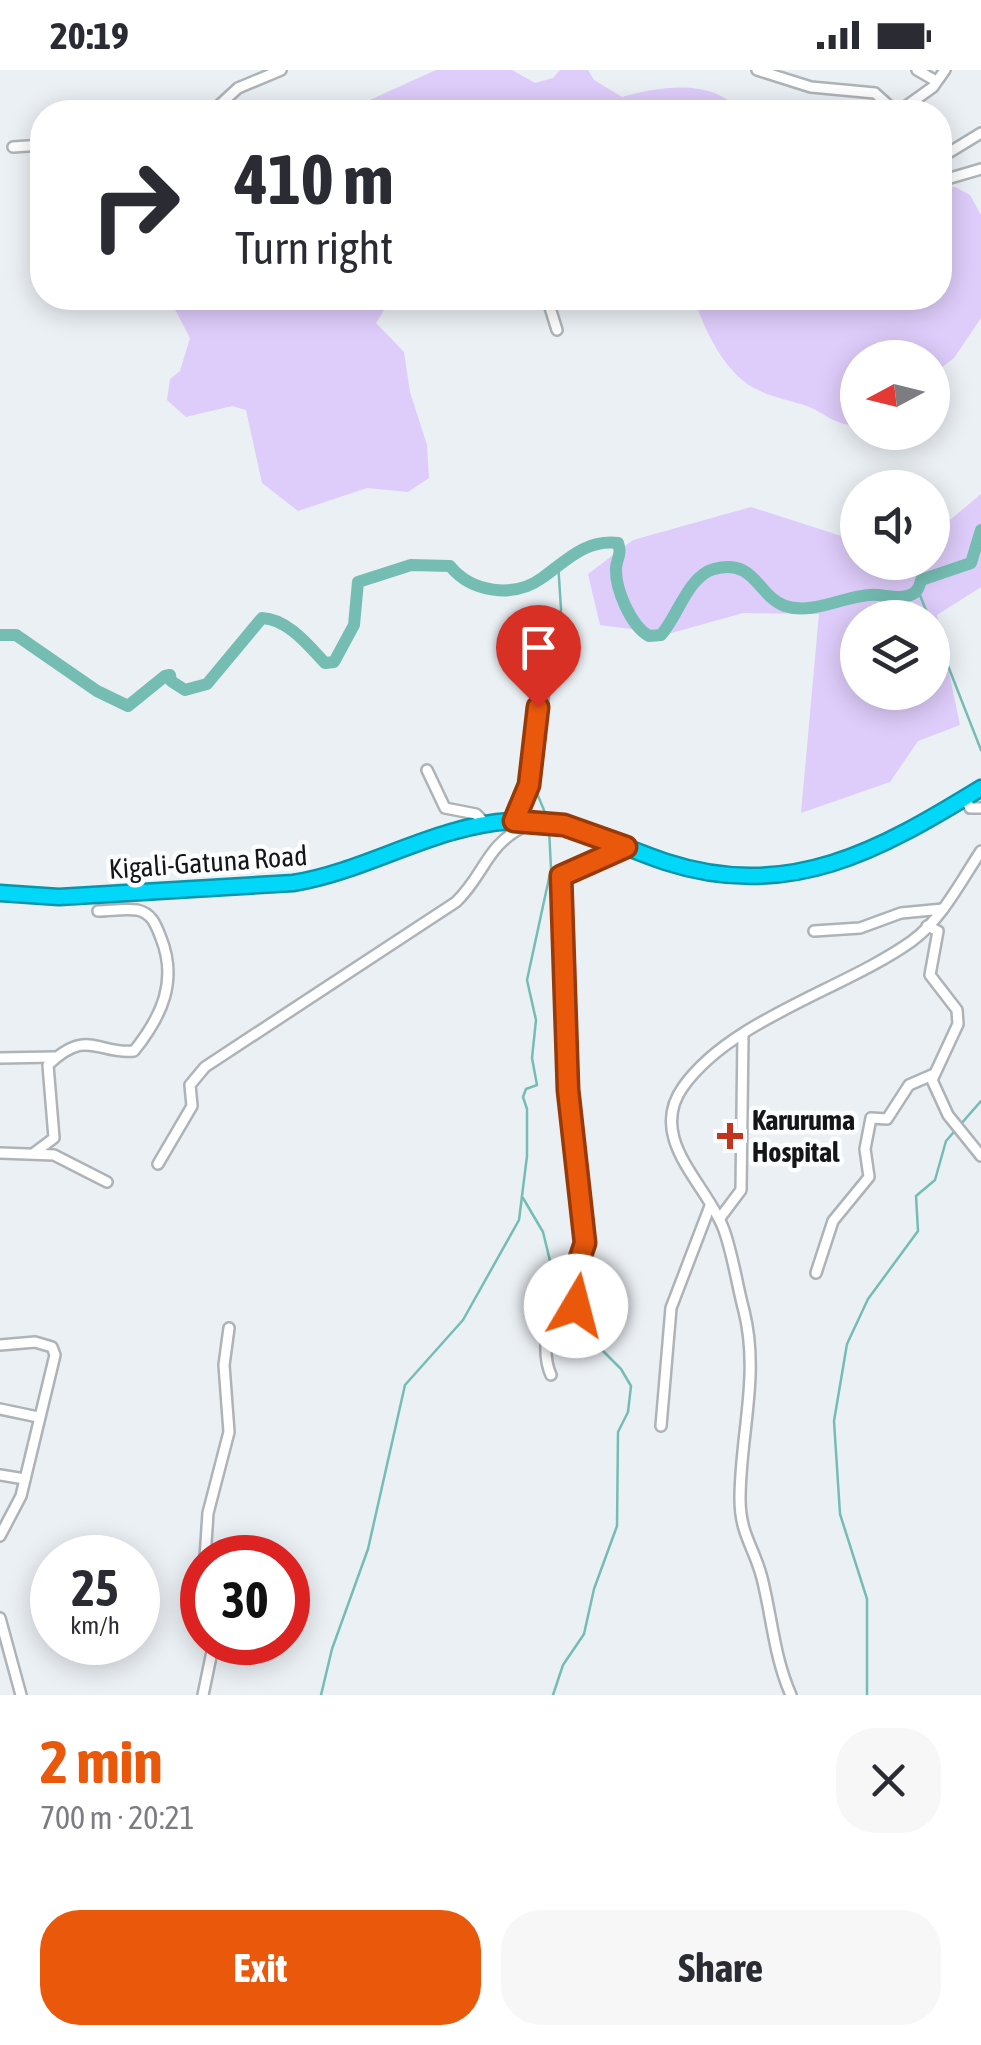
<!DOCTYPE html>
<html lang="en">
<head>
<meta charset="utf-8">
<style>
  body { margin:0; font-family:"Asap Condensed",sans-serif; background:#f7f7f7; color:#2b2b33; height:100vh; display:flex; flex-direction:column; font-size:38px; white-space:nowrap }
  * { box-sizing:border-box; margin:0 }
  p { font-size:32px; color:#7c7c81 }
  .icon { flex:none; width:55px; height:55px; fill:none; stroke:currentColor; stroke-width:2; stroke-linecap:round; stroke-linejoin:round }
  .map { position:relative; height:1625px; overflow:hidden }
  .drawer { display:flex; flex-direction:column; background:#fff; flex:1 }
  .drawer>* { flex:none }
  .banner { position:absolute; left:30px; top:30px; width:922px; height:210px; border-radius:40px; box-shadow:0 5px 25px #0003; background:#fff; color:#2b2b33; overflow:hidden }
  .needle { width:65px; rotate:263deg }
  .controls { position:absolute; left:840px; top:270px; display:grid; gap:20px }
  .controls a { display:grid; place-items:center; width:110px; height:110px; border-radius:50%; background:#fff; box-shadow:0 5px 25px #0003; font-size:50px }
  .speed { position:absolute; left:30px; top:1465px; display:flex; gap:20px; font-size:50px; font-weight:700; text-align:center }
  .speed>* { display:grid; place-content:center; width:130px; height:130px; border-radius:50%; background:#fff; box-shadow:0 5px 25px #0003; line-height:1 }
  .speed small { font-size:25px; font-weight:400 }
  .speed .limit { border:15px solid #d22; background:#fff; color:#111 }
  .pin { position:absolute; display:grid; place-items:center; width:85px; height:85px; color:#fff; margin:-102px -42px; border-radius:50% 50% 50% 0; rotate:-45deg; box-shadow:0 0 10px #0007 }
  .pin .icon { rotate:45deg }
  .me { position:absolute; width:110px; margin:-55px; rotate:8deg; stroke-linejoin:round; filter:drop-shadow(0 0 8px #0008) }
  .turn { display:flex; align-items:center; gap:35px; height:210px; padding:0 40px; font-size:45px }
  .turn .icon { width:130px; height:130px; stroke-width:2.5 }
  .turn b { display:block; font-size:70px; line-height:85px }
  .round { display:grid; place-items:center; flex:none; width:105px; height:105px; border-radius:40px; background:#f7f7f7 }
  .headline { display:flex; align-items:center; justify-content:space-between; height:170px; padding:0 40px }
  h1 { font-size:60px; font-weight:700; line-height:75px; color:#ea580c }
  .button { display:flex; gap:20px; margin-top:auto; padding:20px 40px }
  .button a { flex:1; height:115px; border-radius:40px; background:#ea580c; color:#fff; font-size:40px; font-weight:700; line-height:115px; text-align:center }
  .button a+a { background:#f7f7f7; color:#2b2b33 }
  .status { display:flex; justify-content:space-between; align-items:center; height:70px; padding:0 50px; background:#fff; direction:ltr }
  .status svg { height:28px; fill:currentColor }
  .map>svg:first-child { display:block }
</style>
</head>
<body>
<div class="status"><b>20:19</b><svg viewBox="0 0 49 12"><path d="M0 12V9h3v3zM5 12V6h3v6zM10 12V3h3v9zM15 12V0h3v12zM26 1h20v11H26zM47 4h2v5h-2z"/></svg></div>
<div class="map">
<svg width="981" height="1625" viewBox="0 0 981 1625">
  <rect width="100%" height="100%" fill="#ebf0f5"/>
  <!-- green -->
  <g fill="#deccfa" fill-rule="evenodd">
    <path d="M436,0H512L535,13L553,8L560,0H588L594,10L622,27C662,16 712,8 742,42H327L363,33Z"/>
    <path d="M955,117L970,125L981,145V248L954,288L933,304L932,288H858L857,355C836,356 826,344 807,336C790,330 770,327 754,318C724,302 704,259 694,228H940V118Z"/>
    <polygon points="169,228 392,228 376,253 404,282 410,322 427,375 429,408 408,422 367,418 298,441 262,413 246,340 232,336 186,347 167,330 170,309 180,301 190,268"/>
    <path d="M981,424V517L937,545L960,655L918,671L890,712L801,743L819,544L743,543L668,564L600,555L588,504L633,470L751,437L857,471L858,492H932L933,464ZM858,548H932V622H858Z"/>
  </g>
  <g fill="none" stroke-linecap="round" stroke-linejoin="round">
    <!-- stream -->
    <g stroke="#75bdb3" stroke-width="2.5">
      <polyline points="918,520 929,548"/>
      <polyline points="932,555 981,680"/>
      <polyline points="546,745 536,721 561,539 558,492"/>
      <polyline points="523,1128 543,1162 553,1203 575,1253 621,1299 631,1316 628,1342 618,1362 617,1456 594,1519 584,1564 563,1595 553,1625"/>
      <polyline points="321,1625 332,1579 368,1479 405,1315 463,1250 519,1150 527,1086 527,1039 523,1027 526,1019 537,1015 532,988 536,950 527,910 551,799 549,758"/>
      <polyline points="867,1625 867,1529 840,1444 834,1351 847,1274 868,1229 918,1161 916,1126 935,1110 946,1071 981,1031"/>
    </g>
    <!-- river -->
    <path stroke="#75bdb3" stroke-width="12" d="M0,565H16L97,621L128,636L165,606L170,605L171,611L185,620L207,614L262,548C288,549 309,576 325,593L334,592L354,555L358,512L411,495L450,496C471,522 513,529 542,508C566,491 585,469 618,473C622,485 617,487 616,498C615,519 631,556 649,566L661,565C678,546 688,506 714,499C756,488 757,526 785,536C812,545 842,527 869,525C881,523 895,530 907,526C916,524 919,519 921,510L971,493L981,460"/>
    <!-- minor casing -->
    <g stroke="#adb3b7" stroke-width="14">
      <g id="minor">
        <polyline points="757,0 811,17 875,23 896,42"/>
        <polyline points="917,0 936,11"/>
        <polyline points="212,42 238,18 281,0"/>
        <polyline points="898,42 933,17 945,0"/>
        <polyline points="13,77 42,75"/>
        <polyline points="940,88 981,63"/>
        <polyline points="940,111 981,99"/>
        <polyline points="547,228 557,260"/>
        <polyline points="427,700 445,738 476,744 486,754"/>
        <polyline points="965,728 970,738 981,738"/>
        <polyline points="514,751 529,715 543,606"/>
        <polyline points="927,856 938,861 930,905 957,940 958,954 932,1010 948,1045 981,1086"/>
        <polyline points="814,861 860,858 901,843 943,839"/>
        <polyline points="0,988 54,987"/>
        <polyline points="0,1083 54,1085 107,1112"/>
        <path d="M34,1083L54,1068L48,995C88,957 98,985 134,981C162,946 178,911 161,868C156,855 152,843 137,840C125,838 110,841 98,841"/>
        <path d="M158,1094L192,1036L190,1015L205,997L456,832C486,803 485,775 527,755"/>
        <polyline points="720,1148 741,1120 743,965"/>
        <polyline points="816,1203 833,1151 869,1107 865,1079 871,1048 887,1049 909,1015 932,1005"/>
        <polyline points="0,1275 35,1272 52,1277 55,1285 21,1426 0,1466"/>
        <path d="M551,1305C543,1288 545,1260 553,1243L574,1240L572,1212L585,1173L568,1020L561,806L626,777"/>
        <polyline points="0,1339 38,1347"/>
        <polyline points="661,1356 671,1238 710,1136"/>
        <polyline points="0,1405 25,1409"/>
        <polyline points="205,1488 208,1443 229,1362 224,1295 229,1258"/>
        <polyline points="0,1548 21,1625"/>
        <polyline points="203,1625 214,1572"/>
        <path d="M791,1625C774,1587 772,1547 762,1508C754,1477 740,1464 740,1429C740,1365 760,1305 744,1241C737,1215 733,1185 724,1160C708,1115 646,1069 683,1017C731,949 845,919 912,871C942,849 961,811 981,781"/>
      </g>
    </g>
    <!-- highway casing -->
    <g stroke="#0894aa" stroke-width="19">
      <path id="highway" d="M0,823L59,827L293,813C368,801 435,755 512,751C568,748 615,775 666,792C789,832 880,780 981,718"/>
    </g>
    <!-- minor -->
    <use href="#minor" stroke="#fff" stroke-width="9"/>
    <!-- highway -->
    <use href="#highway" stroke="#01d8f9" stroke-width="14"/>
  </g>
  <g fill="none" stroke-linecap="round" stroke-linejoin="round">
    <!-- route casing -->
    <g stroke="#983908" stroke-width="25">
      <polyline id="route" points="538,637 529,715 514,751 564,755 626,777 561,806 568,1020 585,1173 572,1212 576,1236"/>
    </g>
    <!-- route -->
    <use href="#route" stroke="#ea580c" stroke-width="18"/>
  </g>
  <!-- markers -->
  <path fill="#c1351e" stroke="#fbfdff" stroke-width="4" d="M725 1051h10v10h10v10h-10v10h-10v-10h-10v-10h10z"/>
  <g text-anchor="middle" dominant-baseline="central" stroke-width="9" stroke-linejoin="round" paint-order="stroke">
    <!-- street labels -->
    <g font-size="28" fill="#141617" stroke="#fbfdff">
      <text transform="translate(208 792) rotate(-4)">Kigali-Gatuna Road</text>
    </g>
    <!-- poi labels -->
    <g font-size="28" font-weight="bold" fill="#141617" stroke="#fbfdff" text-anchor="start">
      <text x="752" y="1050">Karuruma<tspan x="752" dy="32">Hospital</tspan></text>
    </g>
  </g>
</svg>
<div class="controls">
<a><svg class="needle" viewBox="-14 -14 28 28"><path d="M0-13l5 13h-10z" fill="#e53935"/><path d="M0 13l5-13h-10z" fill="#7c7c81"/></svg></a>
<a><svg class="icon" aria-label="sound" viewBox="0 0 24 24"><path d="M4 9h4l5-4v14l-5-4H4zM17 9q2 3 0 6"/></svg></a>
<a><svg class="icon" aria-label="layers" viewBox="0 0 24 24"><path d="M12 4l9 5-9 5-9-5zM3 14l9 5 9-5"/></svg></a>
</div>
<div class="speed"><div>25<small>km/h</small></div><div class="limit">30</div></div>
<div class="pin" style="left:538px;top:637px;background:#d93025"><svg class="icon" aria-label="arrive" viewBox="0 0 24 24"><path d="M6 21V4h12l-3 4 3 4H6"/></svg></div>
<svg class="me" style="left:576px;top:1236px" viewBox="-20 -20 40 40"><circle r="19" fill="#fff"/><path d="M0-13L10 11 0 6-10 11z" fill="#ea580c"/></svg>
<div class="banner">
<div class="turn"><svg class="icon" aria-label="right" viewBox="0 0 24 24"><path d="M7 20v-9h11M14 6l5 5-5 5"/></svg><div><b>410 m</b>Turn right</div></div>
</div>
</div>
<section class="drawer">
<div class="headline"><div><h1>2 min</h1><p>700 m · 20:21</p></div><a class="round"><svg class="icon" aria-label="close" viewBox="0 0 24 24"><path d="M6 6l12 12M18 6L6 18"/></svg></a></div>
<div class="button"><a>Exit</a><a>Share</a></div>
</section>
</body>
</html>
